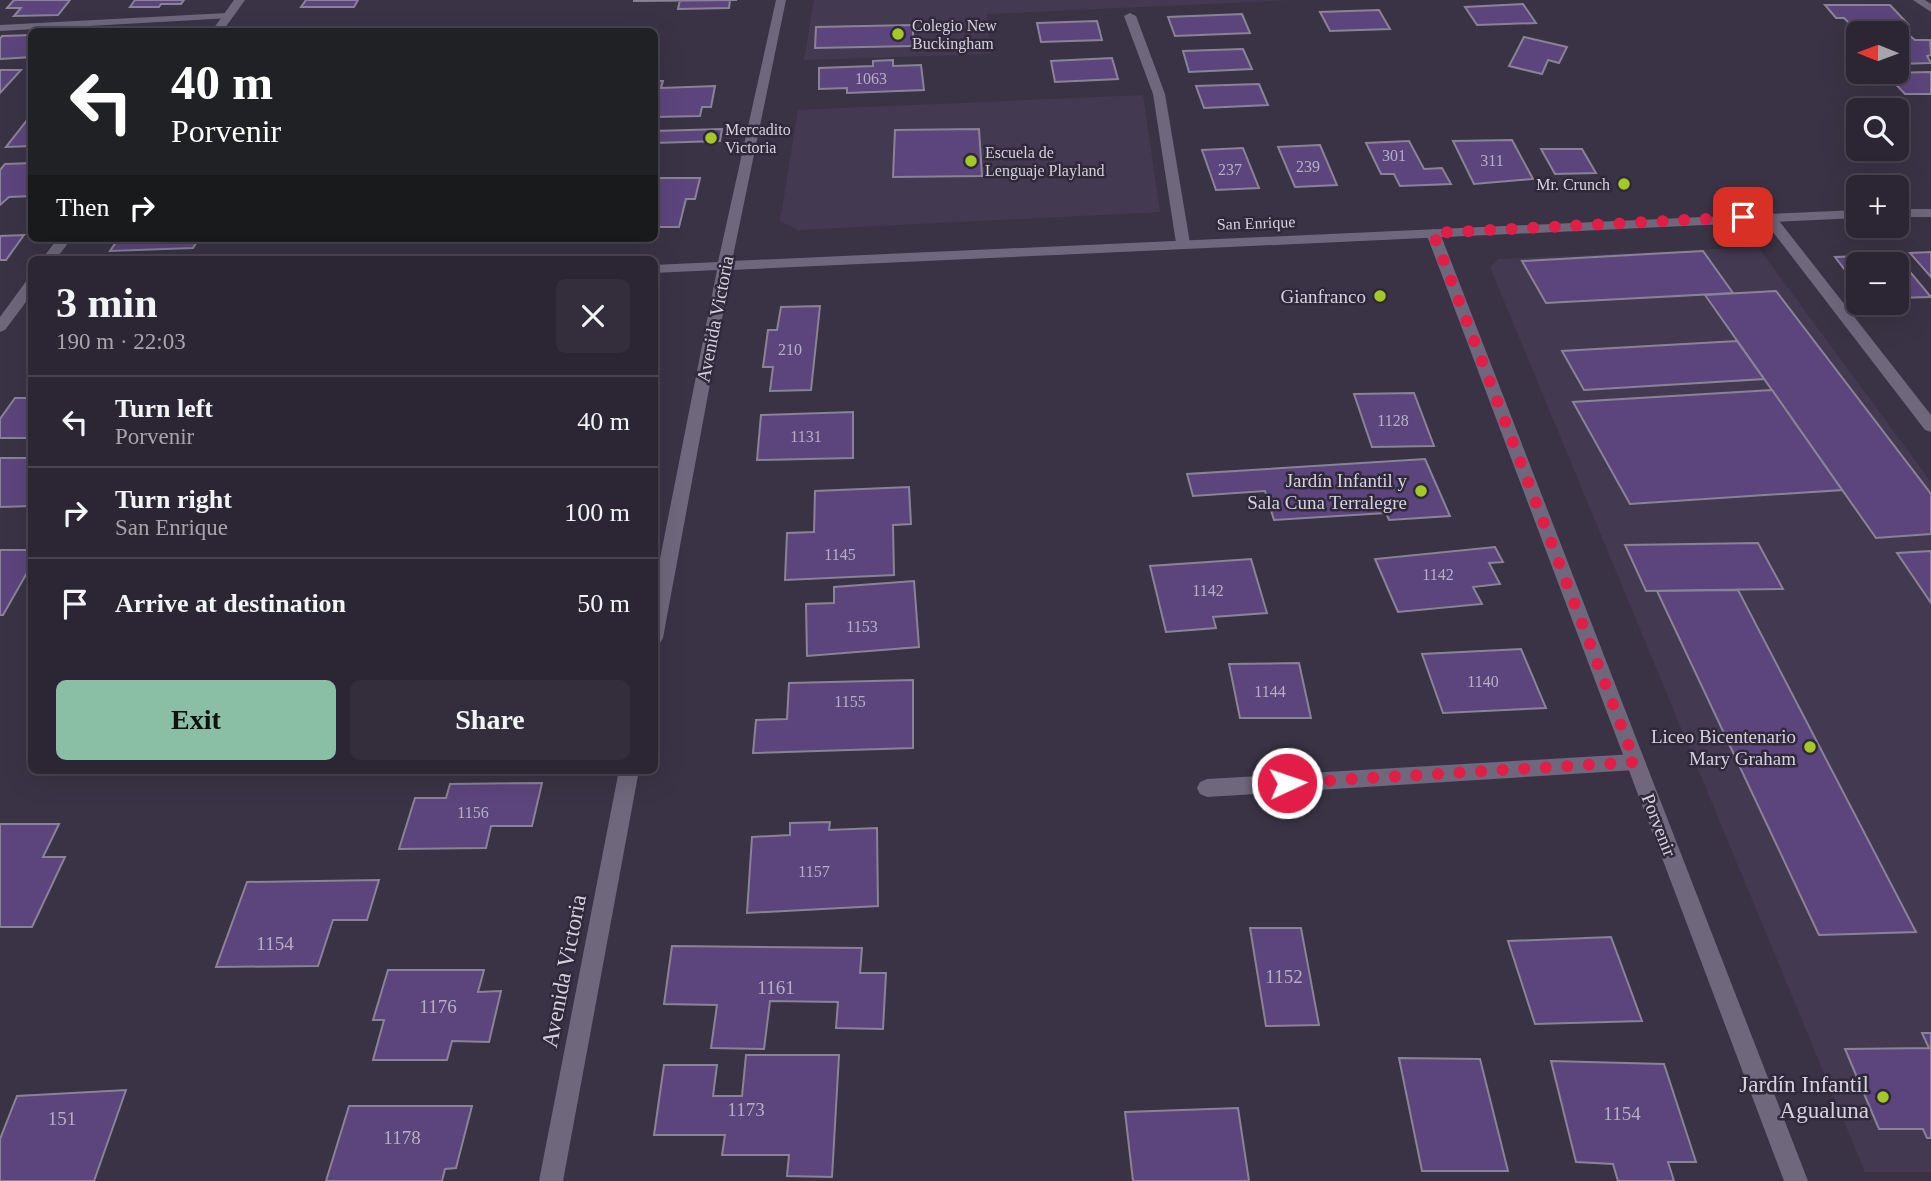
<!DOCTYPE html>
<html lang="en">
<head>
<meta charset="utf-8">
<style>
  body { margin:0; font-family:"Times New Roman",serif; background:#342e3c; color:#f1f3f6; height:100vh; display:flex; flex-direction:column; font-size:26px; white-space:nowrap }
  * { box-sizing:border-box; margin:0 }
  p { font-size:23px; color:#a6a5ac }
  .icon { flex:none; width:38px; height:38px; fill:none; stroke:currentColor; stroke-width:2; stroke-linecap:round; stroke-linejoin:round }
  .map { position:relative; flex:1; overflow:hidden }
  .side { position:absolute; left:28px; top:256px; width:630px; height:518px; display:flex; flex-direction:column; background:#2c2634; border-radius:10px; box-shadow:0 7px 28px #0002,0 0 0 2px #48434f }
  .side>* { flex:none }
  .hud { position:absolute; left:28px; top:28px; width:630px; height:214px; border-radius:10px; box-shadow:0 7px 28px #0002,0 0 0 2px #48434f; background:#202124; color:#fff; overflow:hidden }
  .needle { width:46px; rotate:271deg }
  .fabs { position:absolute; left:1846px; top:21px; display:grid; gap:14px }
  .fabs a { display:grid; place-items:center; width:63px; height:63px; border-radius:10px; background:#2c2634; box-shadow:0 7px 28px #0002,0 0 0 2px #48434f; font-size:35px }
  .pin { position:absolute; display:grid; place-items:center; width:60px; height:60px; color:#fff; margin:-30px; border-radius:14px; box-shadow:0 4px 10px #0006 }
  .me { position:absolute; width:77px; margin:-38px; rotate:87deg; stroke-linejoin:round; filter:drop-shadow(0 0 5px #0008) }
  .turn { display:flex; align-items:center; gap:24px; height:147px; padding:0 28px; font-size:32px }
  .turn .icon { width:91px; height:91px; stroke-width:2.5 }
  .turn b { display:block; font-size:49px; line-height:60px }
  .then { display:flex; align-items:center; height:66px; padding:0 28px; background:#0003; gap:14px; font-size:26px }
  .round { display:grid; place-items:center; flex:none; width:74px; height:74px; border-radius:10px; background:#342e3c }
  .summary { display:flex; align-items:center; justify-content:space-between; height:119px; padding:0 28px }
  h1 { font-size:42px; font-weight:700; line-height:52px }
  .cta { display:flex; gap:14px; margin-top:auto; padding:14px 28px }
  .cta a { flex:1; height:80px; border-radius:10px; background:#8abfa5; color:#111; font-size:28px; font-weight:700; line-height:80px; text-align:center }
  .cta a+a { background:#342e3c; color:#f1f3f6 }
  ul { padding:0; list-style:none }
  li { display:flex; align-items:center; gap:21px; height:91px; padding:0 28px; border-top:2px solid #48434f }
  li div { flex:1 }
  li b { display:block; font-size:26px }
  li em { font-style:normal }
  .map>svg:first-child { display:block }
</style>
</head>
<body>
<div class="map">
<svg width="1931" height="1181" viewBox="0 0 1931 1181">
  <rect width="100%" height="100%" fill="#3a3345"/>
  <!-- built -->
  <g fill="#433a52">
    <polygon points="814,0 1291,0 987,14 991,54 804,60"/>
    <polygon points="1143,95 1160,212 798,230 780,221 798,110"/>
    <polygon points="1758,247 1931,482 1931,1172 1865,1172 1490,267 1499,259"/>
  </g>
  <!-- building -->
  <g fill="#5c457c" stroke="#8a8297" stroke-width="2">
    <polygon points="14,0 70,0 58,15 14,16 21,8 7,8"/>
    <polygon points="135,0 184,0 181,4 161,4 159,7 130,7"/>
    <polygon points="306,0 358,0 354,7 301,7"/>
    <polygon points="680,0 633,1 737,0 730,0 729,8 678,9"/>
    <polygon points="1523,4 1536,23 1477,25 1465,7"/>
    <polygon points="1825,5 1890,5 1908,24 1850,24 1844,18 1836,18"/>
    <polygon points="1379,10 1390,29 1330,31 1320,12"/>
    <polygon points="1242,14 1250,33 1175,36 1168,17"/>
    <polygon points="1097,21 1102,40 1041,42 1037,23"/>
    <polygon points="913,25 913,46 815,48 816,27"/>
    <polygon points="32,35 32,57 0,59 0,39 2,36"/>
    <polygon points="1897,36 1910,36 1915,40 1930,40 1931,55 1927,56 1931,63 1900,64 1897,61"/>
    <polygon points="1524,37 1567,47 1559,63 1548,60 1542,74 1509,66"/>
    <polygon points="1243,49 1252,69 1189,72 1183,51"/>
    <polygon points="1112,58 1118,79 1055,82 1051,61"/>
    <polygon points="893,60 893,66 921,65 924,90 847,93 847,88 819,89 819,68 873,66 873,61"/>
    <polygon points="0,70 21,70 0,93"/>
    <polygon points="1931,72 1931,94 1905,94 1885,73"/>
    <polygon points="654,81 663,81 661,88 715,86 711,107 702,107 700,116 654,117"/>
    <polygon points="1259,84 1268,105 1204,108 1196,86"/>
    <polygon points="32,114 32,146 6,147"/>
    <polygon points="722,129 720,141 654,143 654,131"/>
    <polygon points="979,129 982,176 893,177 895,130"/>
    <polygon points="1512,140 1533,179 1474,184 1453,141"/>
    <polygon points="1409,141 1424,169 1442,168 1451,184 1400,186 1394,174 1381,174 1366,143"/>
    <polygon points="1320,145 1337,185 1295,187 1278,147"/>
    <polygon points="1243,148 1259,188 1216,190 1202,150"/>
    <polygon points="1541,149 1582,149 1596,173 1555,174"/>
    <polygon points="32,163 32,196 9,197 0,205 0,170 5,164"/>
    <polygon points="654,178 700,178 695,199 686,199 679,227 654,227"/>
    <polygon points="24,235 6,260 0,260 0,236"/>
    <polygon points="119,238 199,238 193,248 110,251"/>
    <polygon points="1703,251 1733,293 1546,303 1522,261"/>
    <polygon points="1931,252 1931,277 1910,253"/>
    <polygon points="1896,255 1931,297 1897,298 1897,264 1858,264 1858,287 1835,257"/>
    <polygon points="1776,291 1931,494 1931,534 1876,538 1705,295"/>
    <polygon points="820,306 811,390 770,391 773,367 763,367 768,330 777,330 781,307"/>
    <polygon points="1737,341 1764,379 1584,390 1562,351"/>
    <polygon points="1772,390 1842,490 1630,504 1573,402"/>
    <polygon points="1414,393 1434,446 1372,447 1354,394"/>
    <polygon points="15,398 32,398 32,438 0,438 0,419"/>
    <polygon points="853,412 853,458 757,460 761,415"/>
    <polygon points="0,458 32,458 32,506 0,507"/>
    <polygon points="1425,459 1450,516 1389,520 1386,513 1274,520 1265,491 1193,496 1187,474"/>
    <polygon points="909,487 911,524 893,525 894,575 785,580 787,533 814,532 815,491"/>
    <polygon points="1758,543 1783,589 1646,591 1625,545"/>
    <polygon points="1495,547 1503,562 1489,563 1500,584 1473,587 1482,604 1398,612 1375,559"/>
    <polygon points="0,550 32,550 32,564 3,615 0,615"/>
    <polygon points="1931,551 1931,603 1897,553"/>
    <polygon points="1251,559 1267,613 1213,617 1216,628 1166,632 1150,566"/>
    <polygon points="914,581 919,647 807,656 806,604 834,603 834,587"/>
    <polygon points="1738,590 1916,932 1819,935 1657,591"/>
    <polygon points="1521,649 1546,708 1443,713 1422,654"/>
    <polygon points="1299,663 1311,718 1240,718 1229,664"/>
    <polygon points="913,680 913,748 753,753 756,720 787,719 789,683"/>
    <polygon points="542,783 532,826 491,826 486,848 399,849 415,798 446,798 450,784"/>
    <polygon points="830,822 829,830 877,828 878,906 747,913 752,837 790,835 790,823"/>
    <polygon points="0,824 59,824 43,857 65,857 32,927 0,927"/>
    <polygon points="379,880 367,920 333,920 318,966 216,967 247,882"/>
    <polygon points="1250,928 1301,928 1319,1025 1266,1026"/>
    <polygon points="1611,937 1642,1021 1535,1024 1508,941"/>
    <polygon points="672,946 862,948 860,973 886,973 883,1029 836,1028 838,1002 770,1001 764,1049 711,1048 717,1005 664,1004"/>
    <polygon points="388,970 484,970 478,992 501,991 489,1042 452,1041 447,1060 373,1060 384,1020 373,1020"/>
    <polygon points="1922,1033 1931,1033 1931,1138 1927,1138 1923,1129 1879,1129 1845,1049 1929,1048"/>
    <polygon points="746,1055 839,1055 832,1177 787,1176 789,1155 722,1155 725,1135 654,1135 664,1065 717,1065 713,1096 742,1096"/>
    <polygon points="1399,1058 1480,1059 1508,1171 1422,1171"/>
    <polygon points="1551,1061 1664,1064 1696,1162 1668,1162 1674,1181 1618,1181 1613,1164 1576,1162"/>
    <polygon points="126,1090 94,1181 0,1181 0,1139 17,1096"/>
    <polygon points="349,1106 472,1106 456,1168 445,1169 442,1181 326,1181"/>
    <polygon points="1238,1108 1249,1181 1133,1181 1125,1112"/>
  </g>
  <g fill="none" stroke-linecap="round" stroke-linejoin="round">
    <!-- service -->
    <polygon fill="#6f677b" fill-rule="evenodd" points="1635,754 1642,756 1645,762 1642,768 1635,770 1207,797 1200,794 1197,788 1200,782 1207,779"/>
    <!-- minor -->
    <g fill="#6f677b" fill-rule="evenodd">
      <polygon points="1913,0 1925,0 1931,4 1931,12"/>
      <polygon points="227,13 233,16 231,18 0,31 0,25"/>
      <polygon points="1130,13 1136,16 1165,94 1190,243 1183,247 1176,243 1153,94 1124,16"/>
      <polygon points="1768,212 1773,213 1931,415 1931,432 1925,430 1763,219 1761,216"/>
      <polygon points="1433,229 1440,233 1808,1181 1784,1181 1426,233"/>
    </g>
    <!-- tertiary -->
    <g fill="#6f677b" fill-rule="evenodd">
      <polygon points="234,0 245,0 222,32 211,32"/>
      <polygon points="776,0 786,0 732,261 1858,210 1858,218 731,270 663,638 660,643 654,645 654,589 717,270 654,273 654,265 718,262"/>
      <rect x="1897" y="209" width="34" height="8"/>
      <polygon points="58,238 72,238 56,259 42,259"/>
      <polygon points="32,279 32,294 5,330 0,332 0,317 27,280"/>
      <polygon points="619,770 639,770 563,1181 539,1181"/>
    </g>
  </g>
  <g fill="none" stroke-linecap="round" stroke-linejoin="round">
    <!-- route -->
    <polyline stroke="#e11d48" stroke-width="12" stroke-dasharray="0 21.6" points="1287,783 1635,762 1433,233 1743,217"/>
  </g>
  <!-- markers -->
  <g fill="#a4c825" stroke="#30293b" stroke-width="2.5">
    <circle cx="898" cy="34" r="7"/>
    <circle cx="711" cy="138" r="7"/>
    <circle cx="971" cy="161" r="7"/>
    <circle cx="1624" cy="184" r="7"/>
    <circle cx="1380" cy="296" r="7"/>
    <circle cx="1421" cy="491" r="7"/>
    <circle cx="1810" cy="747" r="7"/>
    <circle cx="1883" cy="1097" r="7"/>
  </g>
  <g text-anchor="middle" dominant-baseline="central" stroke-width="5" stroke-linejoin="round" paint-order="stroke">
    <!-- far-poi labels -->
    <g font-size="16" fill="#d5d1dd" stroke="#30293b" text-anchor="start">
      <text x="912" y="25">Colegio New<tspan x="912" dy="18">Buckingham</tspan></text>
      <text x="725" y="129">Mercadito<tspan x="725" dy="18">Victoria</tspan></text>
      <text x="985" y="152">Escuela de<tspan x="985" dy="18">Lenguaje Playland</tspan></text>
      <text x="1610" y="184" text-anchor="end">Mr. Crunch</text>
    </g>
    <!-- number labels -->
    <g font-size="16" fill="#b7aec5">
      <text x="871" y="78">1063</text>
      <text x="1394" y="155">301</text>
      <text x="1492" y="160">311</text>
      <text x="1308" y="166">239</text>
      <text x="1230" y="169">237</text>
      <text x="790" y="349">210</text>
      <text x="1393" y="420">1128</text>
      <text x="806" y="436">1131</text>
      <text x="840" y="554">1145</text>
      <text x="1438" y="574">1142</text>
      <text x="1208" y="590">1142</text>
      <text x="862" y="626">1153</text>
      <text x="1483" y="681">1140</text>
      <text x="1270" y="691">1144</text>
      <text x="850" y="701">1155</text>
      <text x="473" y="812">1156</text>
      <text x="814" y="871">1157</text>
    </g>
    <!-- far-street labels -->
    <g font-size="16" fill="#d5d1dd" stroke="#30293b">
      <text transform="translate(1256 223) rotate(-2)">San Enrique</text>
    </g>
    <!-- poi labels -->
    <g font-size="19" fill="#d5d1dd" stroke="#30293b" text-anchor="end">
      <text x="1366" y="296">Gianfranco</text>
      <text x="1407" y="480">Jardín Infantil y<tspan x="1407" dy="22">Sala Cuna Terralegre</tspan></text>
      <text x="1796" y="736">Liceo Bicentenario<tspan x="1796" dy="22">Mary Graham</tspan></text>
    </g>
    <!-- street labels -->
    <g font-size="19" fill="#d5d1dd" stroke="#30293b">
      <text transform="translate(715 319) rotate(-79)">Avenida Victoria</text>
      <text transform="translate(1659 825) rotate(69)">Porvenir</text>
    </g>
    <!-- near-number labels -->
    <g font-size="19" fill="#b7aec5">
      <text x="275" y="943">1154</text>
      <text x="1284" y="976">1152</text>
      <text x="776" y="987">1161</text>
      <text x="438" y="1006">1176</text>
      <text x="746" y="1109">1173</text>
      <text x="1622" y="1113">1154</text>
      <text x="62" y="1118">151</text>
      <text x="402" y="1137">1178</text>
    </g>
    <!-- near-street labels -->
    <g font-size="23" fill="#d5d1dd" stroke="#30293b">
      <text transform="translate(564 971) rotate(-79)">Avenida Victoria</text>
    </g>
    <!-- near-poi labels -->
    <g font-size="23" fill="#d5d1dd" stroke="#30293b" text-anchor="end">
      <text x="1869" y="1084">Jardín Infantil<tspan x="1869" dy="26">Agualuna</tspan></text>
    </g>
  </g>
</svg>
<div class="fabs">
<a><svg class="needle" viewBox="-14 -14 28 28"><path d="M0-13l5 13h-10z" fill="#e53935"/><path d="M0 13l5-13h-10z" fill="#a6a5ac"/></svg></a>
<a><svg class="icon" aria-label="search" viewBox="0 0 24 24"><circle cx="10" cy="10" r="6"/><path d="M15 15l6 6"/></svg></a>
<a>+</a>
<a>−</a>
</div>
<div class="pin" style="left:1743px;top:217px;background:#d93025"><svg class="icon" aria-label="arrive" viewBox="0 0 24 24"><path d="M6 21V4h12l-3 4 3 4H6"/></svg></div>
<svg class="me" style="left:1287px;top:783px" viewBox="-20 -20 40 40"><circle r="17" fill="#e11d48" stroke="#fff" stroke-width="3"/><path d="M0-11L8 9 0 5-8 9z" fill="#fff"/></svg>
<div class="hud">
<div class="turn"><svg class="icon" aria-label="left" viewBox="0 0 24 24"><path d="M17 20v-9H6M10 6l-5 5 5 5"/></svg><div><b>40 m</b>Porvenir</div></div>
<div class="then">Then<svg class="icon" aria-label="right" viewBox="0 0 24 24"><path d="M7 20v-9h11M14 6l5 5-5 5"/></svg></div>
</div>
<section class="side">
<div class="summary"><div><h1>3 min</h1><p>190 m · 22:03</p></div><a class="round"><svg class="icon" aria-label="close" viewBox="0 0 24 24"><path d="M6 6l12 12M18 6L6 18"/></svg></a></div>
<ul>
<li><svg class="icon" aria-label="left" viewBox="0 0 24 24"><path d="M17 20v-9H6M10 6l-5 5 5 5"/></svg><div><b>Turn left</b><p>Porvenir</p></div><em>40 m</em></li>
<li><svg class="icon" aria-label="right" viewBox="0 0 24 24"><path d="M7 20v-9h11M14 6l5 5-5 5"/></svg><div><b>Turn right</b><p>San Enrique</p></div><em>100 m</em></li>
<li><svg class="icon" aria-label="arrive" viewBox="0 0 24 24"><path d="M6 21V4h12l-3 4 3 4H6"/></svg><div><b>Arrive at destination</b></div><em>50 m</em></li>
</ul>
<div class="cta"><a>Exit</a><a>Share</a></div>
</section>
</div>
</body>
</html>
